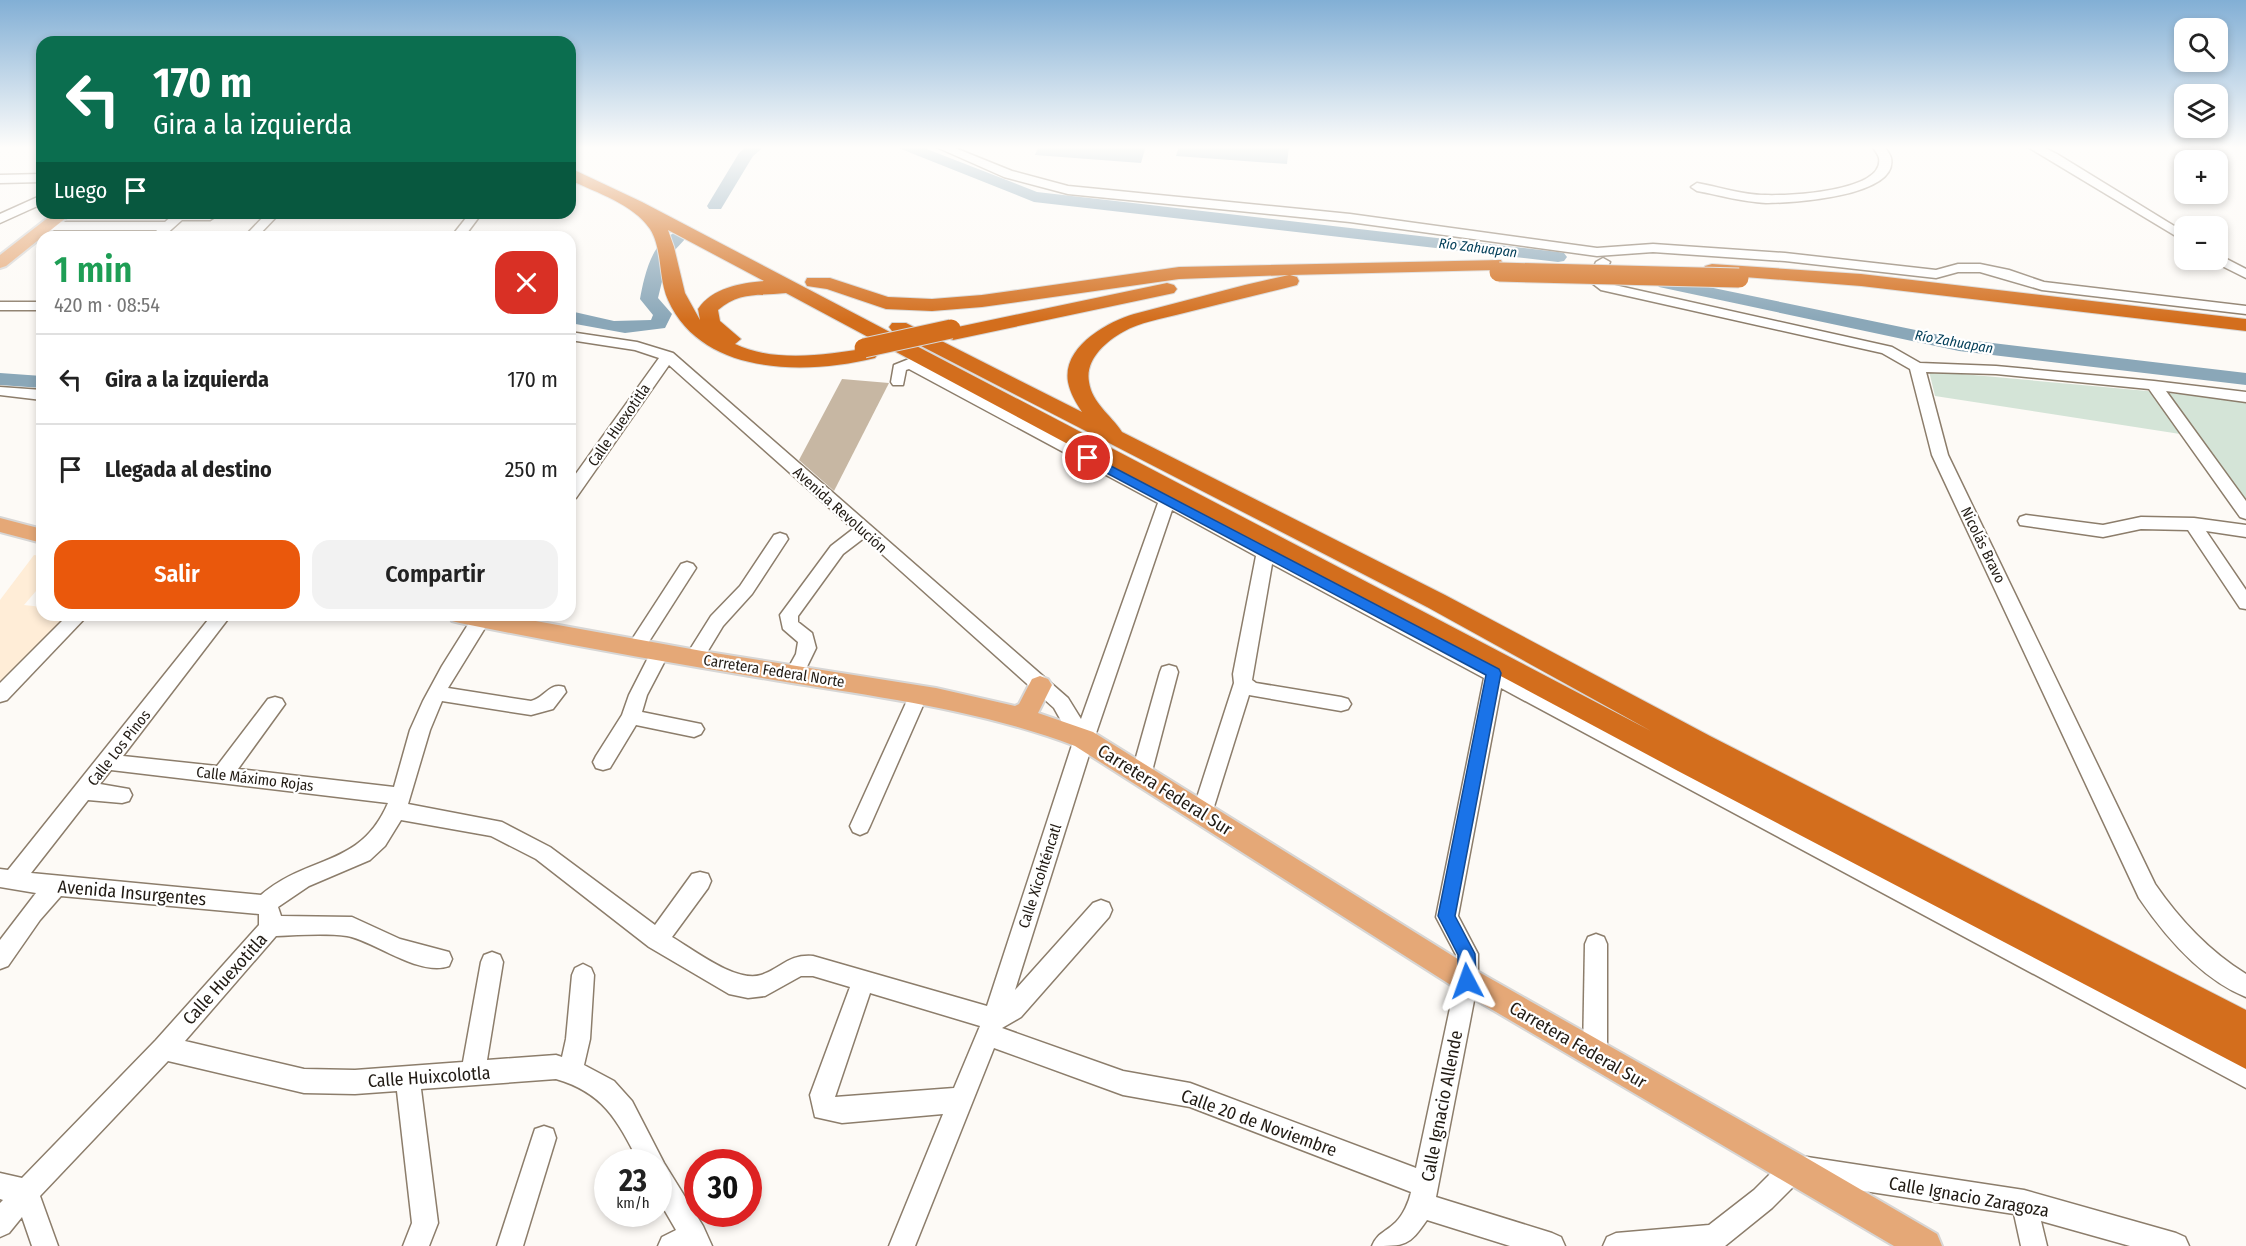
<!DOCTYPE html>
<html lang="es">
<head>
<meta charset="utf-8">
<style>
  body { margin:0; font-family:"Fira Sans Condensed",sans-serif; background:#f2f2f2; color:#222; height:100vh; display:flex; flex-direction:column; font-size:22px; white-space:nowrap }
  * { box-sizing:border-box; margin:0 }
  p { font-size:20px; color:#767676 }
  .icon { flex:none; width:33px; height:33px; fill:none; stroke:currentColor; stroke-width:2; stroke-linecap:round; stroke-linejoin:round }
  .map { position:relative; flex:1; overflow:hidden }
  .drawer { position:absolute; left:36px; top:231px; width:540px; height:390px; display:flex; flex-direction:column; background:#fff; border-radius:18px; box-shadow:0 3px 9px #0003 }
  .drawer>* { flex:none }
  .guide { position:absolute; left:36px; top:36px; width:540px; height:183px; border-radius:18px; box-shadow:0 3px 9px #0003; background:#0b6e4f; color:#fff; overflow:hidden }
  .tools { position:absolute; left:2174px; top:18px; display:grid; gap:12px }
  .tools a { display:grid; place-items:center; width:54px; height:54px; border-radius:12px; background:#fff; box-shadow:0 3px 9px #0003; font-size:30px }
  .speed { position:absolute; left:594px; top:1149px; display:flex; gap:12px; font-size:30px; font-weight:700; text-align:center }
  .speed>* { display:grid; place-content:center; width:78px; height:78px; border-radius:50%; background:#fff; box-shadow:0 3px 9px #0003; line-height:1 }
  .speed small { font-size:15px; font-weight:400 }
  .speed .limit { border:9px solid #d22; background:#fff; color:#111 }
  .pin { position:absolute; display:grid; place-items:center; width:51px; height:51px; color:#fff; margin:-26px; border:3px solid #fff; border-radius:50%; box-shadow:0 2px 6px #0007 }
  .me { position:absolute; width:66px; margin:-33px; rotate:356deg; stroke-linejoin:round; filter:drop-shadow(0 0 4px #0008) }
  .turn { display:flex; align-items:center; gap:21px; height:126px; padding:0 18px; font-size:27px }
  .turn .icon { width:78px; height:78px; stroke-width:2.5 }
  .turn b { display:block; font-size:42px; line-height:51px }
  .then { display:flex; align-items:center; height:57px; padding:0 18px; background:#0003; gap:12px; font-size:22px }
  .round { display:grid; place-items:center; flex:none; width:63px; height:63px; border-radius:18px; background:#f2f2f2 }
  .overview { display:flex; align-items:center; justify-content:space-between; height:102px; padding:0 18px }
  h1 { font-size:36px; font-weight:600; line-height:45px; color:#1e9e55 }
  .primary-button { display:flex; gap:12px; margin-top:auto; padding:12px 18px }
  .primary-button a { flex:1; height:69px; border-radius:18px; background:#ea580c; color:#fff; font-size:24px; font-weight:600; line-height:69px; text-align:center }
  .primary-button a+a { background:#f2f2f2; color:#222 }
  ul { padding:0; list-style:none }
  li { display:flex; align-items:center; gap:18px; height:90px; padding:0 18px; border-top:2px solid #e0e0e0 }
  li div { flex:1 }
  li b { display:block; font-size:22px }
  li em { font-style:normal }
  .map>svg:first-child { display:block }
</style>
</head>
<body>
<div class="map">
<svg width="2246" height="1246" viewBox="0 0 2246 1246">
  <rect width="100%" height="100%" fill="#fdfaf6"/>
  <!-- built -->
  <polygon fill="#ffedd7" points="34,555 42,556 42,584 24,605 42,607 42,615 69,615 0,682 0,600"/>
  <!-- green -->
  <polygon fill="#d4e4d7" points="1929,371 2246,400 2246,508 2193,436 1935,396"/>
  <!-- water -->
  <g fill="#8aa7b8">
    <polygon points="1039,146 1146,146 1141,163 1035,155"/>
    <polygon points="1179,146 1289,146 1287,164 1176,156"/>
  </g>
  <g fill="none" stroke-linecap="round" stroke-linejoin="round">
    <!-- river -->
    <g fill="#8aa7b8" fill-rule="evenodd">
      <polygon points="747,146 765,146 753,156 721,209 709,209 707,206 739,153"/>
      <polygon points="898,146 919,146 1037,192 1558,252 1564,253 1567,257 1564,261 1558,262 1034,202 901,149"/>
      <path d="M678,232L684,233L687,237L673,252L666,265L658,298L672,314L665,328L625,333L570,323V311L614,321L651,320L653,315L640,299C644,277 652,238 678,232Z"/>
      <polygon points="1665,278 1959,339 2246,373 2246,385 1959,351 1659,287 1656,283 1659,279"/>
      <polygon points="0,373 42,376 42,388 0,385"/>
    </g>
  </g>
  <!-- building -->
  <polygon fill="#c7b7a3" points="842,379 889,383 834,491 799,460"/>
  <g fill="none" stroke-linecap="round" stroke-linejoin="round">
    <!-- minor casing -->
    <g stroke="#8c7d6b" stroke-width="3">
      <g id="minor">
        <polygon points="934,146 950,146 1012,171 1068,186 1350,214 1597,248 1653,244 1785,253 1936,270 1958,264 1980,264 2009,270 2044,282 2246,306 2246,314 2042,290 1980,272 1958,272 1936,278 1785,261 1653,252 1597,256 1350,222 1068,194 1004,177"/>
        <path d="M1872,146H1884C1886,149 1890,154 1891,158C1899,197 1790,203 1766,203C1743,202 1719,195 1697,191L1691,187L1697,183C1719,187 1743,195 1765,195C1786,196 1885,192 1879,158C1878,154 1874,149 1872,146Z"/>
        <polygon points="2026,146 2041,146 2057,154 2184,232 2184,241"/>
        <polygon points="42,174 42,182 0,183 0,175"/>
        <polygon points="42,195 42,204 0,223 0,214"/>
        <polygon points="175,213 213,213 216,216 210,220 182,220 163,237 156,237 154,234 157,230 47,230 41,226 47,222 165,222"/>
        <polygon points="267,213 280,213 257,237 244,237"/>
        <polygon points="470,213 482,213 464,237 451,237"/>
        <polygon points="2217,254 2246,269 2246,278 2212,261 2217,260"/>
        <path d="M1603,258L1610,262L1602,279L1610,284L1892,347L1920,363L1996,366L2154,381L2246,392V402L2166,391L2246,501V519L2240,517L2149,389L1996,374L1926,372L1948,455L2155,884C2179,919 2209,951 2246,974V997C2201,979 2165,936 2139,898L1932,455L1910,369L1882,353L1601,290L1588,280L1596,262Z"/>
        <rect x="0" y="302" width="42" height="8"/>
        <path d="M570,332L637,342L673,353L1068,698L1081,719L1158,503L909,369L906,370L903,385H893L891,382L894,365L909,359L914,360L2246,1063V1088L1501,688L1458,916L1478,954V980L1436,1197L1552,1233L1561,1237L1565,1246H1510L1427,1220C1409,1246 1406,1246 1372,1246C1377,1233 1386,1232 1396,1222C1403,1215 1409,1202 1411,1192L1190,1107L1123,1095L994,1048L915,1246H889L943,1114L842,1123L815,1117L810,1095L850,987L813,976H801L765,996L748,998L729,994L649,947L536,859L491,836L401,820L385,846L370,860L309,886L278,907L281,916L352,917L400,939L449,952L452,959L449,966C420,977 374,941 347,936C324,933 300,935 276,936L185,1041L304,1069L355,1070L463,1062L481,962L484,955L492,952L500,955L503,962L487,1060L556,1055L562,1057L566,1039L572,975L575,968L583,964L591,968L594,975L590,1039L584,1065L614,1081L632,1101L664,1163L703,1226L712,1246H658L662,1237L676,1230L658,1199V1162H639C617,1120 604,1093 556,1079L421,1089L438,1223L429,1246H403L412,1223L397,1091L355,1094L304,1093L168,1061L40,1196L58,1246H32L22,1217L9,1233L0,1237V1203L3,1200L0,1199V1173L22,1178L156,1040L259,925V914L61,896L40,920L8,966L0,969V940L36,893L0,887V869L8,870L212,615H231L123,756L217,766L268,699L275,697L282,699L285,704L238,769L394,787L410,730L423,701L442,666L474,615H493L448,688L531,701C545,698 549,682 564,687L566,692L553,709L531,715L442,701L430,730L408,804L502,822L550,847L655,925L692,874L700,872L708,874L711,881L708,888L672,937C694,950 736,983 761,975C782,968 788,954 813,956L987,1006L1073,742L1054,708L864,538L843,554L798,616V622L812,633L816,648L801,679L794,681L787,679L785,674L796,654L798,642L783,629L780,615L831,546L853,529L669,365L576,498L570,499V482L659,358L635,350L570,340ZM1172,510L1256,556L1233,674L1234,683L1192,813L1195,819L1202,822L1209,819L1212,813L1249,695L1341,711L1348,709L1351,704L1348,699L1341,697L1256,683L1252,680L1272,564L1484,678L1436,917L1456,955V980L1416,1168L1190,1083L1123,1071L1002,1028L1021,1017L1109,917L1112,910L1109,903L1101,900L1093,903L1015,990L1094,739ZM111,770L388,803C360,868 309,854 261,895L31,873L88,800L122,803L129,801L132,795L129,789L100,784ZM870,993L980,1026L954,1088L835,1097Z"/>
        <polygon points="0,387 42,390 42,400 0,395"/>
        <polygon points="2026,515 2103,525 2141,517 2194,518 2246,525 2246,537 2206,531 2246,590 2246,609 2240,608 2188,530 2141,529 2103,537 2020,525 2018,521 2020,517"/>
        <polygon points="780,533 786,535 788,539 752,594 723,626 700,664 693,666 686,664 684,659 711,616 740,586 774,535"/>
        <polygon points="687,562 693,564 696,568 641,654 635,656 629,654 626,649 629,644 681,564"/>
        <polygon points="68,615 88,615 7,700 0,702 0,683"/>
        <polygon points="660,646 667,648 669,653 647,695 642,712 701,724 704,729 701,734 694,737 636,725 610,768 603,770 596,768 593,762 596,756 622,715 629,695 653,648"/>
        <polygon points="1169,665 1176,667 1178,672 1151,775 1148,781 1141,783 1134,781 1131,775 1160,672 1162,667"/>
        <polygon points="919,687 926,689 928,694 870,826 867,832 860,835 853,832 850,826 910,694 912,689"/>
        <polygon points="1596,934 1604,937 1607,944 1607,1055 1603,1063 1595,1067 1587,1063 1583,1055 1585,944 1588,937"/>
        <polygon points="544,1126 553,1129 556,1138 523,1246 497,1246 532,1138 535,1129"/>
        <polygon points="1794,1155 2024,1190 2176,1233 2185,1237 2189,1246 2130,1246 2041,1221 2047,1246 2021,1246 2014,1214 1799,1181 1772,1208 1725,1246 1603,1246 1607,1237 1616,1233 1709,1225 1754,1190 1785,1159"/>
      </g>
    </g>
    <!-- major casing -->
    <g stroke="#d7d6d5" stroke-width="4">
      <g id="major">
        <polygon points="54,213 72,213 6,266 0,268 0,255"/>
        <polygon points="0,518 42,529 42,543 0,532"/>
        <path d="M449,615H503L702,651L936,688L1015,706L1019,704L1032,679L1040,676L1048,679L1052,685L1038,713L1093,732L1477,971L1805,1157L1937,1234L1942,1246H1894L1457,989L1075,746C978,709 876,697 774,680C669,663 564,644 460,623L452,621Z"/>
      </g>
    </g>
    <!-- highway casing -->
    <g stroke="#d7d6d5" stroke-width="2">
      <g id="highway">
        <path d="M570,168L642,202L1651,731L1427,607L892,331L889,327L892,323H906L1082,412C1076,403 1070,393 1068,382C1062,347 1107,322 1134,314L1245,285L1289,275L1179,279L982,307L932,311L886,309L827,289L807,286L805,282L807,278H830L888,297L932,299L982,295L1179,267L1501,260L1503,264L1501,268L1494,270L1290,275L1297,277L1299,281L1297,285C1258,295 1219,304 1180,314C1161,319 1140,322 1123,332C1105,342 1085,360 1089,382C1092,403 1111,415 1122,432L1445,595L1710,736L2246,1010V1069L1678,771L786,293C760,296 739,291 718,310L720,321L741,339L735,344C775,363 826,355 868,348L875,350L878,354L875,358C806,375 702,376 668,300C658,278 663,250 650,229C633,204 597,193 570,180ZM668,230L764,281C740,283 712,288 698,309L700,320L685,293L674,247Z"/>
        <polygon points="1712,264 1861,274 2246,319 2246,331 1861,286 1705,274 1703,270 1705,266"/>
        <polygon points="1167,283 1174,285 1177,289 1174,293 953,340 946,338 943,334 946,330 953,328"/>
      </g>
    </g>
    <!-- minor -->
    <use href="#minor" fill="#fff" fill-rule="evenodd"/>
    <!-- major -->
    <use href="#major" fill="#e5a877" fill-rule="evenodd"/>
    <!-- highway -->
    <use href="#highway" fill="#d36e1d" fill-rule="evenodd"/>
    <!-- highway-bridge casing -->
    <g stroke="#d7d6d5" stroke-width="21" stroke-linecap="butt">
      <g id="highway-bridge">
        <polyline points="1499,272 1739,278"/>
        <polyline points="864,348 951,329"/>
      </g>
    </g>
    <!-- highway-bridge -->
    <use href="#highway-bridge" stroke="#d36e1d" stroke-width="19"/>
  </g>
  <!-- sky -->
  <linearGradient id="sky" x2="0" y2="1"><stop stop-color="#82afd5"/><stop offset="0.46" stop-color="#fefdfb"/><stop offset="1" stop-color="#fefdfb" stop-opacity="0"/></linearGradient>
  <rect width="2246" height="320" fill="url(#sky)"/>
  <!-- route -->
  <polygon fill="#1a73e8" stroke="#114b97" stroke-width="1.5" points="1088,454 1499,669 1501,673 1455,916 1475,954 1476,981 1473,986 1467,989 1461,986 1458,981 1458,955 1438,916 1486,675 1084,461 1084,455"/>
  <g text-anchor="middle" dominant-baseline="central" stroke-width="4.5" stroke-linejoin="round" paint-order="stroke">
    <!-- far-water labels -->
    <g font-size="14" font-style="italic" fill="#05405a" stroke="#fff">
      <text transform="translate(1478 248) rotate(7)">Río Zahuapan</text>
      <text transform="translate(1954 342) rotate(10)">Río Zahuapan</text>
    </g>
    <!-- street labels -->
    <g font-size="15" fill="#211b14" stroke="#fff">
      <text transform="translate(619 425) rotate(-55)">Calle Huexotitla</text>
      <text transform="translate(840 510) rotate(42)">Avenida Revolución</text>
      <text transform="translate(1983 545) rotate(64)">Nicolás Bravo</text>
      <text transform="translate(774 671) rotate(9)">Carretera Federal Norte</text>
      <text transform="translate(119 748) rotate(-52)">Calle Los Pinos</text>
      <text transform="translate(255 779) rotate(7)">Calle Máximo Rojas</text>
      <text transform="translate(1040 876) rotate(-72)">Calle Xicohténcatl</text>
    </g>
    <!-- near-street labels -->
    <g font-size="18" fill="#211b14" stroke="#fff">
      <text transform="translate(1165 790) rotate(32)">Carretera Federal Sur</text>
      <text transform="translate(132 893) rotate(5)">Avenida Insurgentes</text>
      <text transform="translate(225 979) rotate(-48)">Calle Huexotitla</text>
      <text transform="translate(1578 1045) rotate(30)">Carretera Federal Sur</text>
      <text transform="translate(429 1077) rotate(-4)">Calle Huixcolotla</text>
      <text transform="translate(1442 1106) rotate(-79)">Calle Ignacio Allende</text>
      <text transform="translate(1259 1123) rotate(20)">Calle 20 de Noviembre</text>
      <text transform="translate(1969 1197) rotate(10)">Calle Ignacio Zaragoza</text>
    </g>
  </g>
</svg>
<div class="tools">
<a><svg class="icon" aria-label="search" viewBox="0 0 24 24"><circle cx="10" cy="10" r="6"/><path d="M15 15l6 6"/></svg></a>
<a><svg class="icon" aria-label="layers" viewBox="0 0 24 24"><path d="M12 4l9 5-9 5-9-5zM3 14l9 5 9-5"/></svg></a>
<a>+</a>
<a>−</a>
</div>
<div class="speed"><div>23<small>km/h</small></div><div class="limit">30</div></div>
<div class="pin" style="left:1088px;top:458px;background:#d93025"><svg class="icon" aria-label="arrive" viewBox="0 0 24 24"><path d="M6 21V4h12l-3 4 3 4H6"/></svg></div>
<svg class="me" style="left:1467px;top:981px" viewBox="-20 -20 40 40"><path d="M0-17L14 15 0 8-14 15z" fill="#1a73e8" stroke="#fff" stroke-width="4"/></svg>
<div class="guide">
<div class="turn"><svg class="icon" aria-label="left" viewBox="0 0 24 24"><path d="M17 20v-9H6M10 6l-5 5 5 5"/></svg><div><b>170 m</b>Gira a la izquierda</div></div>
<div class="then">Luego<svg class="icon" aria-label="arrive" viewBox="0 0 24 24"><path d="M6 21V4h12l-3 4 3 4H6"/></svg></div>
</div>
<section class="drawer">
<div class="overview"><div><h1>1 min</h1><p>420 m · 08:54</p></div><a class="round" style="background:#d93025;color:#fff"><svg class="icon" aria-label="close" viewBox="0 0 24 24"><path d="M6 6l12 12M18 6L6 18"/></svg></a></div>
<ul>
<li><svg class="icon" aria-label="left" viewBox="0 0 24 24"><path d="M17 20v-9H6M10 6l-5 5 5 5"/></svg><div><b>Gira a la izquierda</b></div><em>170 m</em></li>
<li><svg class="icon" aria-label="arrive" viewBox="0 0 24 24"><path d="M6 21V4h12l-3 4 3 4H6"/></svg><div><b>Llegada al destino</b></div><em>250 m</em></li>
</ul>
<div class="primary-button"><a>Salir</a><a>Compartir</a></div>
</section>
</div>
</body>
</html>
